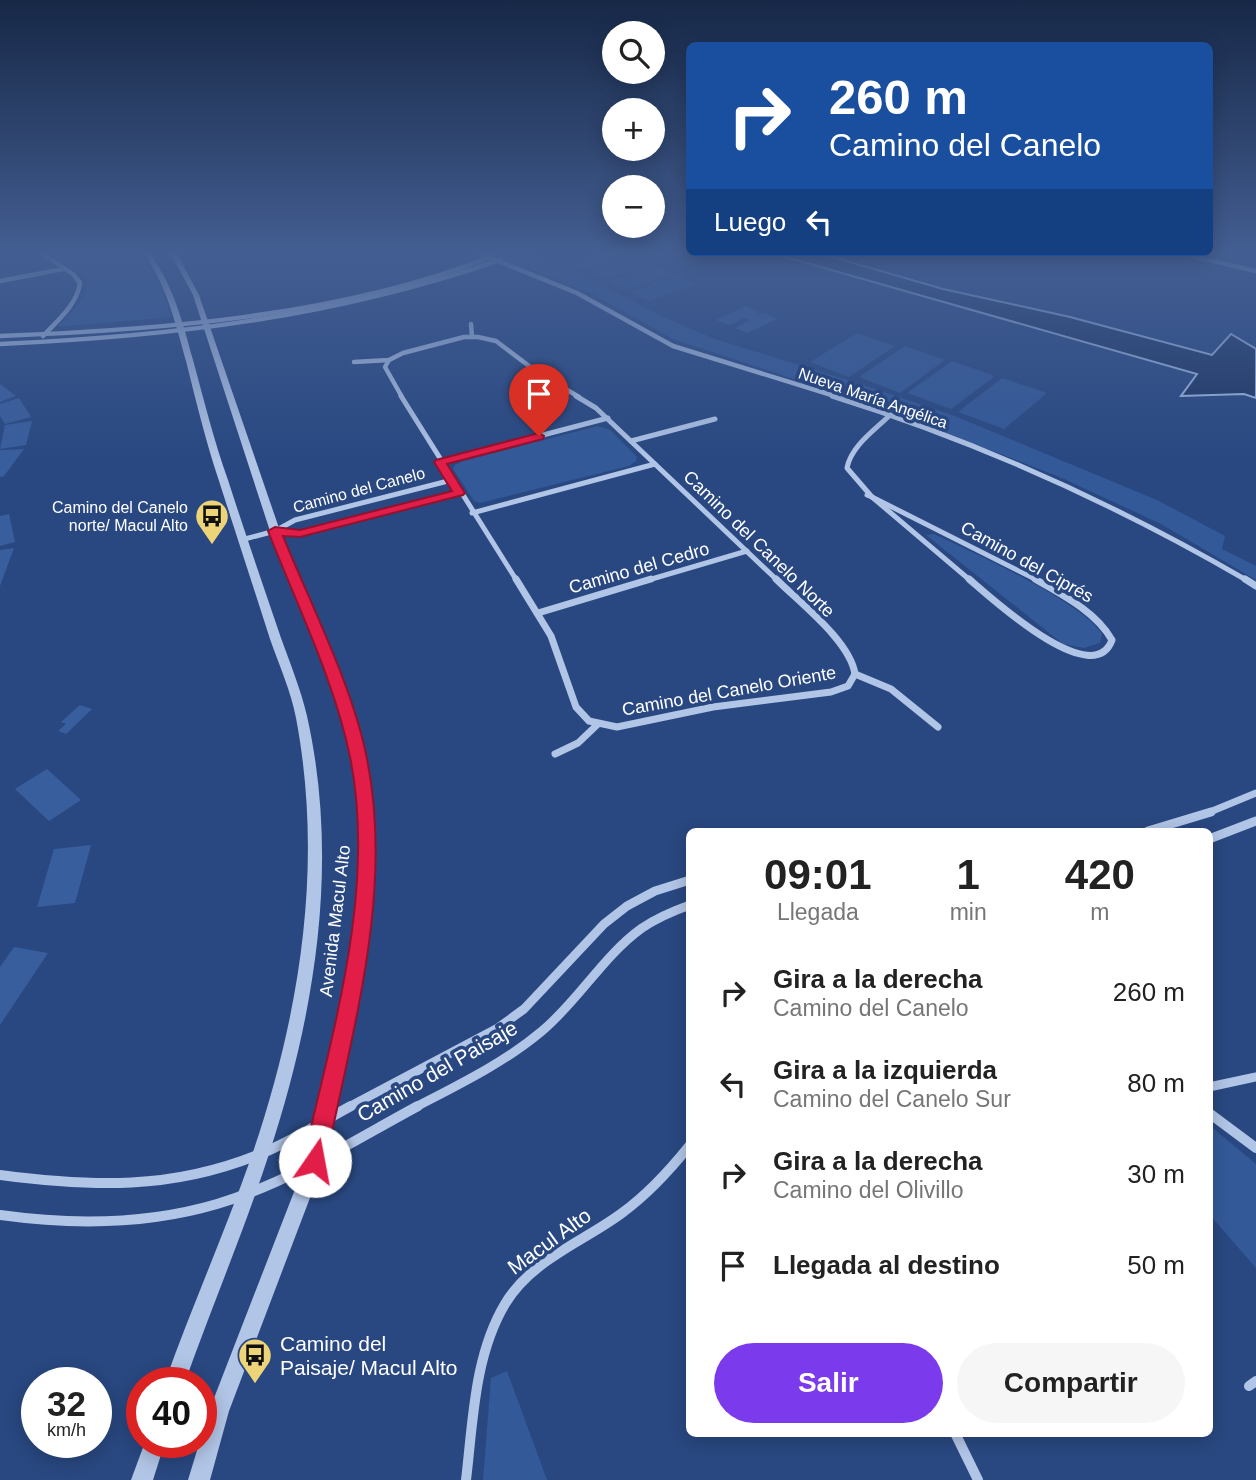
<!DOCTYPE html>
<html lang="es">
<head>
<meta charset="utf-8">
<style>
  body { margin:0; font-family:Helvetica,sans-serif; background:#f6f6f6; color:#222; height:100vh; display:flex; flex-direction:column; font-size:26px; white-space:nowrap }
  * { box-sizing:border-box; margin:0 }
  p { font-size:23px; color:#767676 }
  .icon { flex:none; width:38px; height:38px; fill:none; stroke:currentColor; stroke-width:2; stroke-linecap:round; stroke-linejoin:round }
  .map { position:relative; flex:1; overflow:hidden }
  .details { position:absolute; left:686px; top:828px; width:527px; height:609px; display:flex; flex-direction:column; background:#fff; border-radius:10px; box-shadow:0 4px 18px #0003 }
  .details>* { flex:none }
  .banner { position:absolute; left:686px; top:42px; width:527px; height:214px; border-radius:10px; box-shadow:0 4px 18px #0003; background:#1a4fa0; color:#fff; overflow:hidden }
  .buttons { position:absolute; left:602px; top:21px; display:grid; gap:14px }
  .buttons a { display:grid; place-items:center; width:63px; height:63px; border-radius:50%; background:#fff; box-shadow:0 4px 18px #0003; font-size:35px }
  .speed { position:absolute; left:21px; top:1367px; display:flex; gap:14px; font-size:35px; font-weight:700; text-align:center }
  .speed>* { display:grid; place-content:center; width:91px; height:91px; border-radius:50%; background:#fff; box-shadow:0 4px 18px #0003; line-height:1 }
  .speed small { font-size:18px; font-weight:400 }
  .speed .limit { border:10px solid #d22; background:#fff; color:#111 }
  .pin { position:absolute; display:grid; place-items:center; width:60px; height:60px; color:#fff; margin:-72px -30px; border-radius:50% 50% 50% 0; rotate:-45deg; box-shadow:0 0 7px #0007 }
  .pin .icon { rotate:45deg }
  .me { position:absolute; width:77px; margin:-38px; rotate:12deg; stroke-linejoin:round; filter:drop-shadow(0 0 5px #0008) }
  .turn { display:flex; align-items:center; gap:24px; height:147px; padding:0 28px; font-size:32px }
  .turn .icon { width:91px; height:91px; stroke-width:2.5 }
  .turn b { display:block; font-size:49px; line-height:60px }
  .then { display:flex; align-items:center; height:66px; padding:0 28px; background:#0003; gap:14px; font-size:26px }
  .eta { display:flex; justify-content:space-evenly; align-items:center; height:119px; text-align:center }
  .eta b { font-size:42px; font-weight:700; line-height:49px }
  .primary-button { display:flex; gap:14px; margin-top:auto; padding:14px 28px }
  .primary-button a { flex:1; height:80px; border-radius:42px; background:#7c3aed; color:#fff; font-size:28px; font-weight:700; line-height:80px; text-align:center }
  .primary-button a+a { background:#f6f6f6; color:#222 }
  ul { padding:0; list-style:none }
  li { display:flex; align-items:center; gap:21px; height:91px; padding:0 28px }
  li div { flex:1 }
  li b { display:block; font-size:26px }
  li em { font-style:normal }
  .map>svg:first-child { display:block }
</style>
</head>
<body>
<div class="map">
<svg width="1256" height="1480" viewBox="0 0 1256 1480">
  <rect width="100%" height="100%" fill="#294881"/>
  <!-- green -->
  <g fill="#335998">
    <polygon points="48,252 139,252 160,285 171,317 57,327 83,299 88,283 80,273"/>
    <polygon points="484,252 525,252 564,265 661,316 715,339 863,385 952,415 1157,500 1225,536 1222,549 1256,566 1256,580 1161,524 1062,478 896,413 673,339 591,293"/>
    <polygon points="603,252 622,252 631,256 585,271 568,263"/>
    <polygon points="635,256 652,265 606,280 589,272"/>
    <polygon points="656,265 674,274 627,290 609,281"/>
    <polygon points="676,275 695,284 649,301 630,292"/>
    <polygon points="857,333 895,346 849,377 810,362"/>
    <polygon points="905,346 945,360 900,393 859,377"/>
    <polygon points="952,361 995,376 951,409 907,393"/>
    <polygon points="1002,378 1047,393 1004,429 958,412"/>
    <polygon points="598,426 610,430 637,457 636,461 629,466 480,503 474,501 453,469 455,465 463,461"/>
    <path d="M934,534C972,552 1080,601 1102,634L1100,643L1084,648L1063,644L926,535Z"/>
    <polygon points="1209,1125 1256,1164 1256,1268 1209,1214"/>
    <polygon points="507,1371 547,1480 483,1480 491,1378"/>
  </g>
  <!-- water -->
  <polygon fill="#1d3562" stroke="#a6bfe6" stroke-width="2" points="768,252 815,252 943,289 1070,317 1212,355 1231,334 1256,349 1256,398 1244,394 1181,396 1197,374"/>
  <!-- building -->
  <g fill="#395e9d">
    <polygon points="746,306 760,312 754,315 764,313 777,319 747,333 735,328 750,320 744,318 729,325 716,320"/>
    <polygon points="0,384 16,396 0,402"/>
    <polygon points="19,398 31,417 5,424 0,416 0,404"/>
    <polygon points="32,421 26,445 0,449 5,425"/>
    <polygon points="24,449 4,476 0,477 0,450"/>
    <polygon points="9,514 15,542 0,546 0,516"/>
    <polygon points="14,548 0,586 0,550"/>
    <polygon points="80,705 92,709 66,734 58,731 66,724 61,722"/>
    <polygon points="47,769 81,800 49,821 15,789"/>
    <polygon points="91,845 75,903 37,907 54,849"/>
    <polygon points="14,947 48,953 0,1025 0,967"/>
  </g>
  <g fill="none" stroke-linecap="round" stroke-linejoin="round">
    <!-- minor-far4 -->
    <g stroke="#b1c5e6" stroke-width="4.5">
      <path d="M40,252L73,274L80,283C77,305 57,321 43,336"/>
      <polyline points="476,252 577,293 673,346 838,397"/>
      <polyline points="1174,252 1256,271"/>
      <polyline points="0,281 63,269"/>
      <polyline points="471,324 472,337"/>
      <path d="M0,336C159,330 341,316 490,257"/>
      <path d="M0,344C175,336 333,317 500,260"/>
      <polyline points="389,360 385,367 402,397"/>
      <polyline points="354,362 389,360 403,353 464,337 478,337 496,341 537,372 579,397"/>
    </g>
    <!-- minor-far3 -->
    <g stroke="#b1c5e6" stroke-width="5">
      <polyline points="401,396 517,581"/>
      <polyline points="576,396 596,408 778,581"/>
      <path d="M832,396C977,441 1117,505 1248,581"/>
      <polyline points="631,441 715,419"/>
      <polyline points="440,462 608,418"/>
      <polyline points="867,495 872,497"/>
      <polyline points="872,497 1039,581"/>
      <polyline points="872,497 971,581"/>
      <path d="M872,497L847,468C851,446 875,430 890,415"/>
      <polyline points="472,513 655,464"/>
      <polyline points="276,531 300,533 459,493"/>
      <polyline points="241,540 275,531 295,520 452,480"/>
      <polyline points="645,581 747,551"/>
    </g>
    <!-- minor-far2 -->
    <g stroke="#b1c5e6" stroke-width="7">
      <polyline points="516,579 551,636 576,707 589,721 617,727 713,707 831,692 848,686 855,674"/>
      <path d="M776,579C800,603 850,641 855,674"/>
      <path d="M969,579C990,597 1093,692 1112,640C1096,612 1063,595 1035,579"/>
      <polyline points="1245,579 1256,586"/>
      <polyline points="538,613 651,579"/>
      <polyline points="855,674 891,689 938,727"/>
      <polyline points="555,754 578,743 598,724"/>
      <polyline points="1205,814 1256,793"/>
    </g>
    <!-- minor-far1 -->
    <g stroke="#b1c5e6" stroke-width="9">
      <polyline points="1148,831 1211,812"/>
      <polyline points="1209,839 1256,821"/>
      <polyline points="1209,1087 1256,1077"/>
      <polyline points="347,1108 498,1028 524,1009 604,924 627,906 655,891 690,880"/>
      <path d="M414,1108C458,1085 504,1063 542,1031C579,1000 603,956 642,928C657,918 673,911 690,905"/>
    </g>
    <!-- minor -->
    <g stroke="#b1c5e6" stroke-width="10">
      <polyline points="1209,1113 1256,1148"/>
      <path d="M0,1175C92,1187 172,1190 260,1154C291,1142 321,1122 351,1106"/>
      <path d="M0,1215C72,1225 146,1225 217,1204C288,1183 353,1141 418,1106"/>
      <polyline points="1249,1386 1256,1381"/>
      <polyline points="955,1433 978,1480"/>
      <path d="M466,1480C473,1422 474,1356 505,1304C531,1260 583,1242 622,1213C648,1194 670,1170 690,1145"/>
    </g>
    <!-- tertiary -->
    <g fill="#b1c5e6" fill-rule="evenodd">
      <path d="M143,252H149C174,287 182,320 193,360C204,400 214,441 228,480C245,533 263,585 281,638C290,663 301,690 307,716C340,863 315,1014 269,1154C244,1231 212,1306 185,1382H165C192,1306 225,1232 252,1155C300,1014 324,866 296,718C291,691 279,665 270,639C253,586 236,534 219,481C206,442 196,401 186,361C175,321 167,287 143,252Z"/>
      <polygon points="170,252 176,252 199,295 280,531 353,712 365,757 375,829 372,885 364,962 324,1161 229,1411 210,1480 188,1480 209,1411 306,1161 350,962 358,885 361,829 353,757 341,712 270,531 193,295"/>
      <polygon points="145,1442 165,1442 153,1480 131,1480"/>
    </g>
  </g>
  <!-- sky -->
  <linearGradient id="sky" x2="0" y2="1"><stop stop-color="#172847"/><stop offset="0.55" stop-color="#435e92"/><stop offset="1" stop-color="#435e92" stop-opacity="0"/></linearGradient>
  <rect width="1256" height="459" fill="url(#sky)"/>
  <!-- route -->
  <path fill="#e11d48" stroke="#92132f" stroke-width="2" d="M539,433L544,436L543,439L447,464L465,493L463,495L300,537L283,536C311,605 353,687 367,759C394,892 352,1031 326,1161L323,1169L315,1173L307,1169L303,1161C332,1033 377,888 350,757C335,682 296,603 268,531L275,527L300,530L452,491L434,462L436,460Z"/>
  <!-- icons -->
  <defs>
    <g id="bus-pin" transform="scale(1.75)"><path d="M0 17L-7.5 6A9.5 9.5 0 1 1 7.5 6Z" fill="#edd478" stroke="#294881"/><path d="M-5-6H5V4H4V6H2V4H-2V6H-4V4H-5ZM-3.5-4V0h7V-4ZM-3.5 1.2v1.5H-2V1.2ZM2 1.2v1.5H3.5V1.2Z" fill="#111"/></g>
  </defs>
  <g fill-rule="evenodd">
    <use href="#bus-pin" x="212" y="516"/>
    <use href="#bus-pin" x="255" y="1355"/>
  </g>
  <g text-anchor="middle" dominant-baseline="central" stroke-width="7" stroke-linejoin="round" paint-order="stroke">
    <!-- far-street labels -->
    <g font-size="16" fill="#fff" stroke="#294881">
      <text transform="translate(873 398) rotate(19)">Nueva María Angélica</text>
      <text transform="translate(359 490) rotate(-15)">Camino del Canelo</text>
    </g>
    <!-- far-poi labels -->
    <g font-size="16" fill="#fff" stroke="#294881" text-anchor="end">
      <text x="188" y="507">Camino del Canelo<tspan x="188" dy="18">norte/ Macul Alto</tspan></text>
    </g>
    <!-- street labels -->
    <g font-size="18" fill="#fff" stroke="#294881">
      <text transform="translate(759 544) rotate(44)">Camino del Canelo Norte</text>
      <text transform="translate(1027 562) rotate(29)">Camino del Ciprés</text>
      <text transform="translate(639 568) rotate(-16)">Camino del Cedro</text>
      <text transform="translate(729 691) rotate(-10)">Camino del Canelo Oriente</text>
      <text transform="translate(335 921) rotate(-83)">Avenida Macul Alto</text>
    </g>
    <!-- near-street labels -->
    <g font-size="21" fill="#fff" stroke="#294881">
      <text transform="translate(437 1071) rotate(-30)">Camino del Paisaje</text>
      <text transform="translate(549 1241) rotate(-36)">Macul Alto</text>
    </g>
    <!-- near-poi labels -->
    <g font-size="21" fill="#fff" stroke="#294881" text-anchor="start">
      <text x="280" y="1343">Camino del<tspan x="280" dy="24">Paisaje/ Macul Alto</tspan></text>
    </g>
  </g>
</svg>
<div class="buttons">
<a><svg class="icon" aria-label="search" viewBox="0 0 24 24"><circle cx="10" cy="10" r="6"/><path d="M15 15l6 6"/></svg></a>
<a>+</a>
<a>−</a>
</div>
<div class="speed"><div>32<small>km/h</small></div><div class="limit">40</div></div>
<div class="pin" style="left:539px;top:436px;background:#d93025"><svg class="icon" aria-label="arrive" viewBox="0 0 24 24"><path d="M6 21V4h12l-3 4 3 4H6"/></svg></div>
<svg class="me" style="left:315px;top:1161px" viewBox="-20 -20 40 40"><circle r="19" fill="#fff"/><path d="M0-13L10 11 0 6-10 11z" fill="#e11d48"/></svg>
<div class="banner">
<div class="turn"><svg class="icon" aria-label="right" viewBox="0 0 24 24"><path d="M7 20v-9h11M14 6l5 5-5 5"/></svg><div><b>260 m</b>Camino del Canelo</div></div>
<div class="then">Luego<svg class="icon" aria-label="left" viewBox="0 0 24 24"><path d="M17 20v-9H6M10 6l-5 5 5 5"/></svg></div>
</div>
<section class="details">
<div class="eta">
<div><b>09:01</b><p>Llegada</p></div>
<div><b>1</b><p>min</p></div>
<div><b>420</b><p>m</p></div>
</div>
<ul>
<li><svg class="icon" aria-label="right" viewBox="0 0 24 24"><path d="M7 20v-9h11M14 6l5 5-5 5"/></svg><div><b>Gira a la derecha</b><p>Camino del Canelo</p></div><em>260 m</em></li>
<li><svg class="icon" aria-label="left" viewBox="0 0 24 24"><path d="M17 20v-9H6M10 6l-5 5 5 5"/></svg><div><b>Gira a la izquierda</b><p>Camino del Canelo Sur</p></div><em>80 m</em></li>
<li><svg class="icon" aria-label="right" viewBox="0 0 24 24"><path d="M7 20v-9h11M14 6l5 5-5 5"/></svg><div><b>Gira a la derecha</b><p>Camino del Olivillo</p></div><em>30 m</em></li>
<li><svg class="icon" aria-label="arrive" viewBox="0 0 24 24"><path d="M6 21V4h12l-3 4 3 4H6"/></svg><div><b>Llegada al destino</b></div><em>50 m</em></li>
</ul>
<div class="primary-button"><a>Salir</a><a>Compartir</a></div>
</section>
</div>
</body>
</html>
